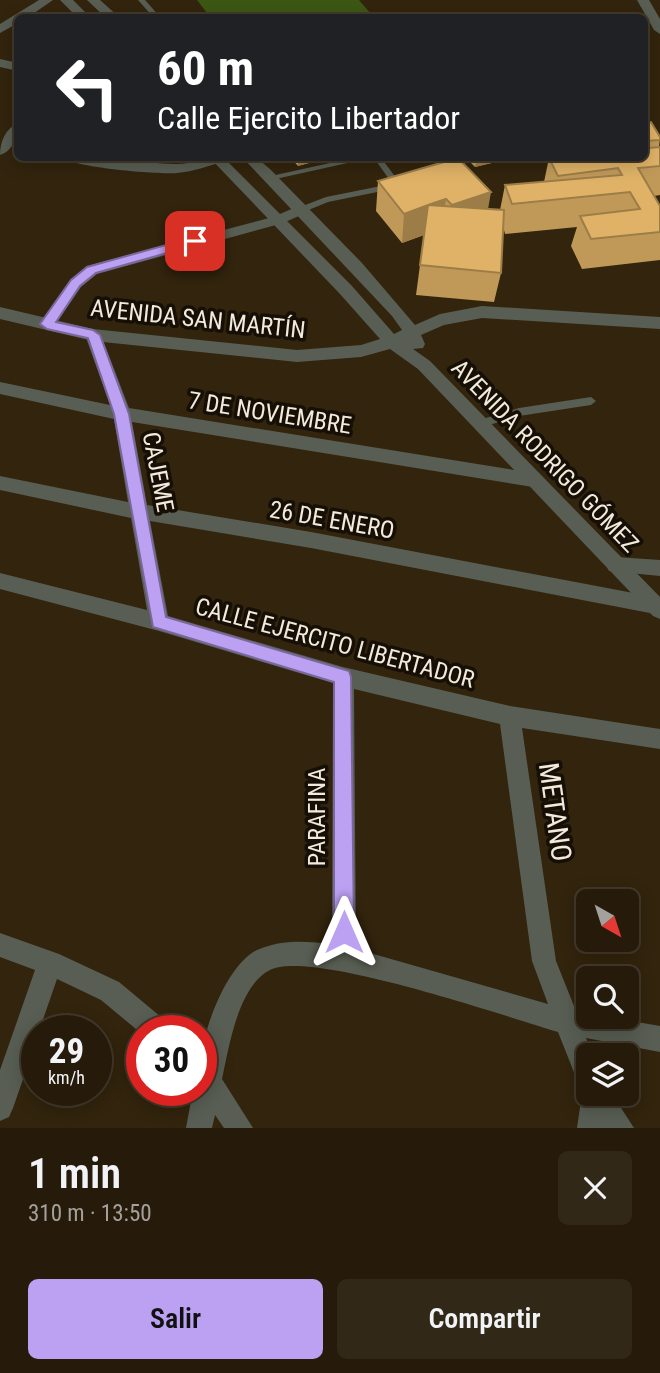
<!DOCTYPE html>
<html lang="es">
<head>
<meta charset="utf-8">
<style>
  body { margin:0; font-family:"Roboto Condensed",sans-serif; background:#322818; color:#f1f3f6; height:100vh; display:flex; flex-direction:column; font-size:26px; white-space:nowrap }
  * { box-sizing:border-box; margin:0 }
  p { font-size:23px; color:#a4a19c }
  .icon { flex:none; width:38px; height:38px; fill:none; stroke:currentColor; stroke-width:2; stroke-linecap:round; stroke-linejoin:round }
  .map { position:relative; height:1128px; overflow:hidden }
  .drawer { display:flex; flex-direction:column; background:#261b0a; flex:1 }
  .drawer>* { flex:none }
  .guide { position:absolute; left:14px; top:14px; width:634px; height:147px; border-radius:10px; box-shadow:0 4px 18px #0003,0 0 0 2px #42392b; background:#202124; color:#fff; overflow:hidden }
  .needle { width:46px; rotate:141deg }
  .tools { position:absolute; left:576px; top:889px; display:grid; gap:14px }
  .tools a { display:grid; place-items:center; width:63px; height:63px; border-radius:10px; background:#261b0a; box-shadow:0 4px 18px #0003,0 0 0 2px #42392b; font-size:35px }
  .speed { position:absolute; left:21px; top:1015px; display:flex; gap:14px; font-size:35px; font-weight:700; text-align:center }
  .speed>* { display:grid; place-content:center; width:91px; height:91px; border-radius:50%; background:#261b0a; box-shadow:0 4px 18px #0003,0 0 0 2px #42392b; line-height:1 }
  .speed small { font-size:18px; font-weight:400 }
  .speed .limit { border:10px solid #d22; background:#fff; color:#111 }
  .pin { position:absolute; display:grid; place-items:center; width:60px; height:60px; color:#fff; margin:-30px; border-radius:14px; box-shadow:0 4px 10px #0006 }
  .me { position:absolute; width:77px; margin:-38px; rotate:0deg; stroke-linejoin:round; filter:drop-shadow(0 0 5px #0008) }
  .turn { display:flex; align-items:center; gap:24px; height:147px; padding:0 28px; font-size:32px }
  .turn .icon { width:91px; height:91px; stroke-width:2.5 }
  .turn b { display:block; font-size:49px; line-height:60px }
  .round { display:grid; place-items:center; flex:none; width:74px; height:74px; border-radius:10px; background:#322818 }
  .head { display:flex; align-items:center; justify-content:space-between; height:119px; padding:0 28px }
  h1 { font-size:42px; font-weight:600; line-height:52px }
  .button { display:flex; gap:14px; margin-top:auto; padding:14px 28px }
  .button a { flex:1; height:80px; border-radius:10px; background:#bca0f2; color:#111; font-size:28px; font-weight:600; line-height:80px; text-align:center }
  .button a+a { background:#322818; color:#f1f3f6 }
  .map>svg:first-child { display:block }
</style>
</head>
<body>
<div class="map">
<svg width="660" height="1128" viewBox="0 0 660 1128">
  <rect width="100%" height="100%" fill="#32240d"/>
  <!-- green -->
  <polygon fill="#3c5714" points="197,0 359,0 371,14 356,18 210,17"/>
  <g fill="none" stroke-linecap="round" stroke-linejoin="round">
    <!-- service -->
    <g fill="#585e53" fill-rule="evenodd">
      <polygon points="138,0 145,0 161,18 154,18"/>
      <polygon points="353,158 365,158 361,160 271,180 267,178 271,176"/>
      <polygon points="374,158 381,158 397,179 392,189 328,202 306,211 300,211 300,207 326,197 386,185 389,179"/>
      <polygon points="591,397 596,401 591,405 519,416 479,428 474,424 476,421 519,408"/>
    </g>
    <!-- minor -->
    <g fill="#585e53" fill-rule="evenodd">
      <polygon points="39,0 53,0 27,18 18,18 18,23 0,33 0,24"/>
      <polygon points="637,0 649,0 660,19 660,34 654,30"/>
      <polygon points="0,59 18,63 18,71 0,67"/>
      <path d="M18,123C18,136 13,151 0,155C0,142 5,129 18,123Z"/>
      <path d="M63,158C99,155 137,163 174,164C192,165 209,156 228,158L226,161C210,165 193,172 177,173C160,175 73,167 63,158Z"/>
      <polygon points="303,204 310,209 308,212 283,223 97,274 81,287 53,328 41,328 39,324 71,279 87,266 273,217"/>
      <path d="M93,329L101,335L129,408L533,473L539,475L542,480L539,485L533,487L132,422L147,505L311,532L660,598V612L655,614L311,548L150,521L168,616L343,667L510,706L660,729V749L522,728L556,961L576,1011L588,1013V1017H608L660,1026V1052L586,1038L593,1055H588V1094H612L634,1128H577L583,1087L579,1085L558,1032C507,1017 310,949 270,970C238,986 229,1047 222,1079L253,1128H224L215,1115L212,1128H186L193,1090H201C201,1079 200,1068 201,1058C204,1026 228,964 257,950C281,939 306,941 332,944L333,683L159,631L0,589V573L147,610L131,518L0,490V476L128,502L114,419L0,394V382L110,405L85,335ZM354,689L500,724L532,961L548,1004L356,949Z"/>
      <polygon points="616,557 660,560 660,576 609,571 606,565 609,559"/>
      <polygon points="0,933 59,954 119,982 167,1022 171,1031 142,1031 142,1034 101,1000 57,979 39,1031 37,1031 37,1039 13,1108 9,1117 0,1121 0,1070 35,970 0,957"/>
    </g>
    <!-- tertiary -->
    <g fill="#585e53" fill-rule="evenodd">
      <polygon points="60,0 73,0 91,18 78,18"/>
      <polygon points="87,0 100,0 120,18 106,18"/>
      <polygon points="210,158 224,158 352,286 394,334 402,330 392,316 243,158 257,158 271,170 362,263 415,325 440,314 482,306 660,317 660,329 482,318 444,325 421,335 425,344 423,348 413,349 430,361 660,597 660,619 653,616 418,369 390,349 361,357 297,362 93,341 0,319 0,307 93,329 297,350 361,345 380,339 340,294"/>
    </g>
  </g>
  <!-- wall -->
  <g fill="#c09959">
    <polygon points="644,123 660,137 659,147 660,147 660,195 654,196 660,206 660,260 582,269 571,246 577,227 505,234 503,226 501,273 494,302 416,295 424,235 402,243 376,211 378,181 488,209 500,210 505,185 544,182 549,158 644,158"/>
    <polygon points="291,158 327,158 298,166"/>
    <polygon points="466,158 512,158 475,167"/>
  </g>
  <!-- shaded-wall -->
  <g fill="#9c7d48">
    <polygon points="298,158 327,158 298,166"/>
    <polygon points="477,158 512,158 475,167"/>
    <polygon points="491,192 486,221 448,235 452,205"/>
    <polygon points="446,199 442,229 428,205"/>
    <polygon points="428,205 424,235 402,243 404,214"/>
  </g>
  <!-- building -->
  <g fill="#dfb267" stroke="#9c7d48" stroke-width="2">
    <polygon points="651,122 660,137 660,140 646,141 649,148 660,147 660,166 638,168 660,206 660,232 591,239 580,216 640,209 630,192 512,204 505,185 622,175 618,168 558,176 549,158 644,158 644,123"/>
    <polygon points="458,158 491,192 452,205 446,199 428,205 504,210 501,273 420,265 428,205 404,214 378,181"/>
  </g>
  <!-- route -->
  <polygon fill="#bca0f2" stroke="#7a689d" stroke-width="2" points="195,237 201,241 199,244 96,273 80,286 56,322 93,330 100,335 129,414 166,617 349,671 351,677 354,932 351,939 344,942 337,939 334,932 334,682 153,627 114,414 88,338 47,329 40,324 71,280 87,267"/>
  <g text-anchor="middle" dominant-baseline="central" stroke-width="7" stroke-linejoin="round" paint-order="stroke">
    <!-- street labels -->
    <g font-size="24" fill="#f3eadc" stroke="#150f06">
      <text transform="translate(198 319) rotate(6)">AVENIDA SAN MARTÍN</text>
      <text transform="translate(270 413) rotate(9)">7 DE NOVIEMBRE</text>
      <text transform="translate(545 456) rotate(46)">AVENIDA RODRIGO GÓMEZ</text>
      <text transform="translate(158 472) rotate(79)">CAJEME</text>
      <text transform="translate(332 520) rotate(10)">26 DE ENERO</text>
      <text transform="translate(335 643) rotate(15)">CALLE EJERCITO LIBERTADOR</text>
      <text transform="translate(317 817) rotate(-90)">PARAFINA</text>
    </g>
    <!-- near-street labels -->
    <g font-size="28" fill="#f3eadc" stroke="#150f06">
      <text transform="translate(555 812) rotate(82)">METANO</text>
    </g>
  </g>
</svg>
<div class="tools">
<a><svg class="needle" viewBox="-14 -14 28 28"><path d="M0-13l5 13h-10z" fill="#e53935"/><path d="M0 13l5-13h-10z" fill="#a4a19c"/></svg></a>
<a><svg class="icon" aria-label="search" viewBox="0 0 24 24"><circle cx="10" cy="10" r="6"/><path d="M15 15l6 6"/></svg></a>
<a><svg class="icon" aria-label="layers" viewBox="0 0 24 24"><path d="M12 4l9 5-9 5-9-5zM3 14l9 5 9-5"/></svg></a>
</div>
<div class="speed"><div>29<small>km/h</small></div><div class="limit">30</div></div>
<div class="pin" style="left:195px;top:241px;background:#d93025"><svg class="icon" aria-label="arrive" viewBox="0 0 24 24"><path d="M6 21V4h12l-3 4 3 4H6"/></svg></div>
<svg class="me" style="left:344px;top:932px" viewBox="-20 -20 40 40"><path d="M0-17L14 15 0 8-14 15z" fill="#bca0f2" stroke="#fff" stroke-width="4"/></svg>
<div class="guide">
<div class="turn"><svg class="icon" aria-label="left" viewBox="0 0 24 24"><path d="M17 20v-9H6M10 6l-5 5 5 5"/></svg><div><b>60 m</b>Calle Ejercito Libertador</div></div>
</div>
</div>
<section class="drawer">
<div class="head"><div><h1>1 min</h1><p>310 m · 13:50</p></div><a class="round"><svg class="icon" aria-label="close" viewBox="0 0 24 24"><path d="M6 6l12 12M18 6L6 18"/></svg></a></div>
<div class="button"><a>Salir</a><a>Compartir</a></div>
</section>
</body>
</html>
